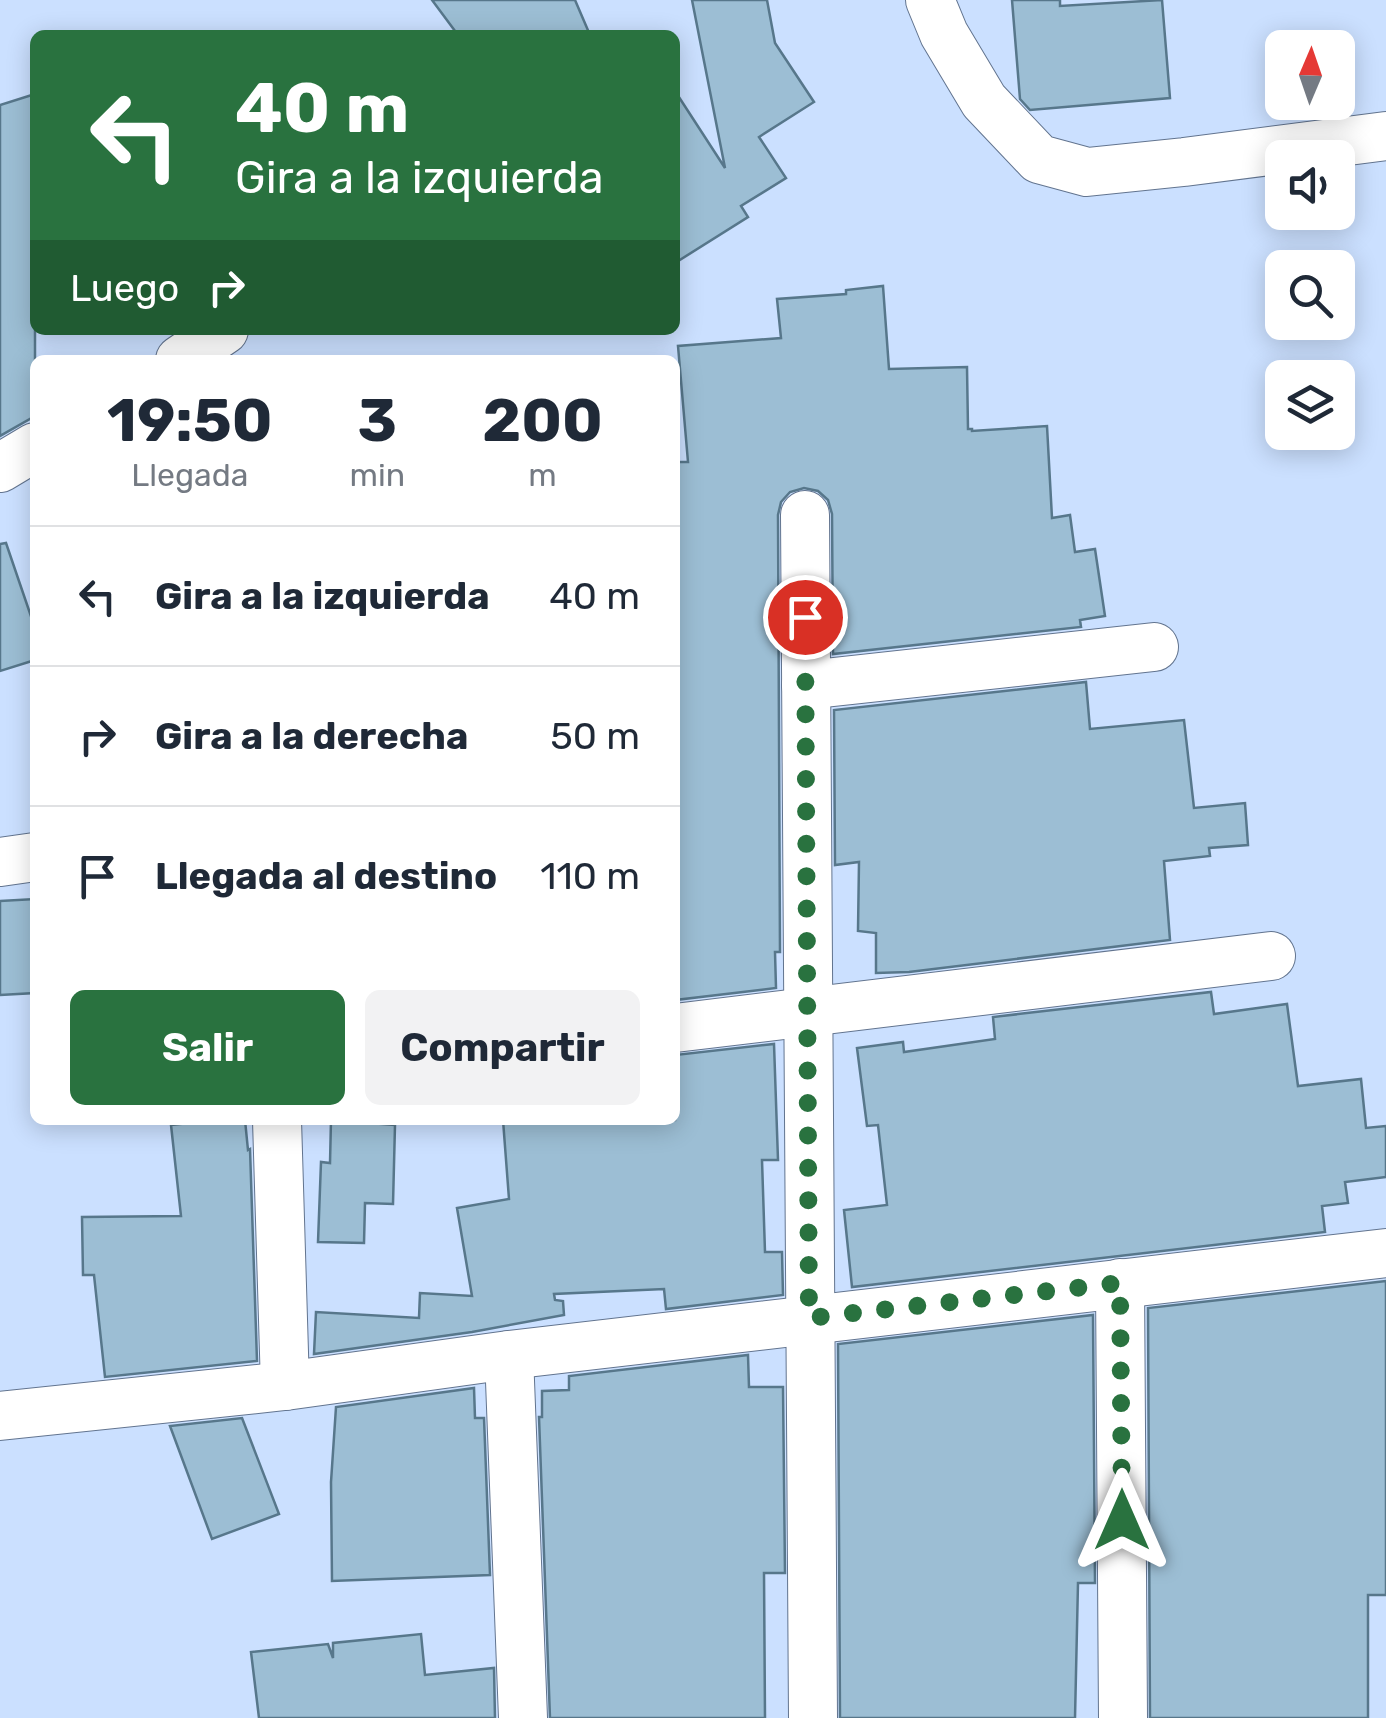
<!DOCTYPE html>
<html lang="es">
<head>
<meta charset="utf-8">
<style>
  body { margin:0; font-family:Rubik,sans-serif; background:#f2f2f3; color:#1f2937; height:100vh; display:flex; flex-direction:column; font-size:38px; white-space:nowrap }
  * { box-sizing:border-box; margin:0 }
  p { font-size:32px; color:#747a83 }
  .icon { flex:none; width:55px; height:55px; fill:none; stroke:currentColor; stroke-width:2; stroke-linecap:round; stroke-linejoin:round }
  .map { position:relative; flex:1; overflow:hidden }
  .details { position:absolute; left:30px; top:355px; width:650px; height:770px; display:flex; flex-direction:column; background:#fff; border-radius:15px; box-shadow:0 5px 25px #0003 }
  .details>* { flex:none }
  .top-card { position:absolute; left:30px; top:30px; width:650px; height:305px; border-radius:15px; box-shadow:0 5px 25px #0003; background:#29723f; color:#fff; overflow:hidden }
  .needle { width:65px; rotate:2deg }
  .tools { position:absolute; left:1265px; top:30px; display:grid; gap:20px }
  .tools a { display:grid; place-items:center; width:90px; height:90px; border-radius:15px; background:#fff; box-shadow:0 5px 25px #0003; font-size:50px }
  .pin { position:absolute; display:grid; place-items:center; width:85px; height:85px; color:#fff; margin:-42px; border:5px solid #fff; border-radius:50%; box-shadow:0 2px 10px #0007 }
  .me { position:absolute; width:110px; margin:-55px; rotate:0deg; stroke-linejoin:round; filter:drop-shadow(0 0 8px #0008) }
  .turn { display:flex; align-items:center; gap:35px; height:210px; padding:0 40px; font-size:45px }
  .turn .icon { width:130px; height:130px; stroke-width:2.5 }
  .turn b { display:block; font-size:70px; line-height:85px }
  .then { display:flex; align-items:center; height:95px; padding:0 40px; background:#0003; gap:20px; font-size:38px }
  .eta { display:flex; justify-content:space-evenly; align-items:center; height:170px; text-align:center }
  .eta b { font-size:60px; font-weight:700; line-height:70px }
  .cta { display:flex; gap:20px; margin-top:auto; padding:20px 40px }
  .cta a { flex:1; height:115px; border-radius:15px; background:#29723f; color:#fff; font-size:40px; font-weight:700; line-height:115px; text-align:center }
  .cta a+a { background:#f2f2f3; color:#1f2937 }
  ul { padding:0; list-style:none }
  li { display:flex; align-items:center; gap:30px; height:140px; padding:0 40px; border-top:2px solid #e0e1e3 }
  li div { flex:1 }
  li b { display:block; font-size:38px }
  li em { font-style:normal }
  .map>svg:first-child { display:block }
</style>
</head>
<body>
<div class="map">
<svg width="1386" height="1718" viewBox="0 0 1386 1718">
  <rect width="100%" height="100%" fill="#cbe0ff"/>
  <!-- building -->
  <g fill="#9cbed4" stroke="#57778b" stroke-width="2.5">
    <polygon points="432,0 575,0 590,35 458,35"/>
    <polygon points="692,0 767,0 775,43 814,102 759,137 786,178 741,206 748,217 675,263 675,91 725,168"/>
    <polygon points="1012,0 1060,0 1060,6 1162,0 1170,98 1030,110 1020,99"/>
    <polygon points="35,94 35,416 0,436 0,105"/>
    <polygon points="883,286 889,369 967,367 968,429 972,429 972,431 1047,426 1052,518 1070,515 1075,552 1095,549 1105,616 1080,620 1081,627 833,654 832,514 828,500 818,491 804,488 790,492 781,502 778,515 780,952 775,952 776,988 675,1000 675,462 688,462 678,346 781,338 777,299 846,294 846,290"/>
    <polygon points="6,543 35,628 35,660 0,671 0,544"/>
    <polygon points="1086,682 1090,729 1184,720 1194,808 1245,803 1248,845 1209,848 1210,856 1164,861 1170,940 909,972 876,973 876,933 858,931 859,862 835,865 834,710"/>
    <polygon points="35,899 35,993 0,995 0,901"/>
    <polygon points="1211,992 1214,1014 1287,1004 1298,1086 1361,1079 1366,1128 1386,1126 1386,1177 1345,1182 1348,1203 1322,1206 1325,1232 852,1287 844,1210 887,1205 878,1125 867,1126 857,1048 903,1042 904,1052 995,1039 993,1017"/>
    <polygon points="774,1044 778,1160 762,1160 765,1252 782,1252 783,1295 666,1309 664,1289 554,1294 555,1300 563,1301 564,1315 472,1332 314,1354 316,1312 419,1318 420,1293 472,1296 457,1208 509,1199 503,1120 675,1120 675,1055"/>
    <polygon points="216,1120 245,1120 248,1150 250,1149 257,1361 105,1377 94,1275 83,1275 82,1217 181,1216 171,1125"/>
    <polygon points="331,1120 395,1125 393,1204 365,1203 364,1243 318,1242 321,1162 330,1163"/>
    <polygon points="1386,1281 1386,1595 1368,1595 1368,1718 1150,1718 1148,1308"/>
    <polygon points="1093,1315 1095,1583 1078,1583 1075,1718 840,1718 838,1344"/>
    <polygon points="748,1355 749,1387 783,1387 785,1573 764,1573 765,1718 550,1718 539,1417 542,1417 542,1391 569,1390 569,1376"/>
    <polygon points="474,1388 475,1418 484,1418 490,1575 332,1581 331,1482 336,1407"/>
    <polygon points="242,1418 279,1514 212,1539 170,1426"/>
    <polygon points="421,1634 425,1675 494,1668 495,1718 259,1718 251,1652 328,1644 333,1658 333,1643"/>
  </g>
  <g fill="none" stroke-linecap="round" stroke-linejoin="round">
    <!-- minor casing -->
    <g stroke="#62748f" stroke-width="50">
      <g id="minor">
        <polyline points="930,0 944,34 984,101 1039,159 1087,172 1184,162 1386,136"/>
        <polyline points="180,360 224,330"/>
        <polyline points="0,468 35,447"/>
        <polyline points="805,515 813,1718"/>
        <polyline points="806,685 1154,647"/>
        <polyline points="0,862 35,857"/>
        <polyline points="675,1028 1271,956"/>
        <polyline points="277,1120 285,1386"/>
        <polyline points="1120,1283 1123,1718"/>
        <polyline points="509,1355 523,1718"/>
        <polyline points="0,1416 285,1386 509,1355 1386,1253"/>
      </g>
    </g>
    <!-- minor -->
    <use href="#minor" stroke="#fff" stroke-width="48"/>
  </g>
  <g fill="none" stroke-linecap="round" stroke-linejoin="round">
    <!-- route -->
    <polyline stroke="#29723f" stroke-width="18" stroke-dasharray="0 32.4" points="805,617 809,1318 1120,1283 1122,1520"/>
  </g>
</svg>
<div class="tools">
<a><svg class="needle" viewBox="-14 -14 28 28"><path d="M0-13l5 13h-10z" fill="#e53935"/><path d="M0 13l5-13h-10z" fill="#747a83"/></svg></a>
<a><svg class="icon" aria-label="sound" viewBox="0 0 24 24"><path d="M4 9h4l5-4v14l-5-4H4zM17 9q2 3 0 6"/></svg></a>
<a><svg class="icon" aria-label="search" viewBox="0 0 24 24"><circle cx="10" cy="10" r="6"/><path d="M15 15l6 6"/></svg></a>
<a><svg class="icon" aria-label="layers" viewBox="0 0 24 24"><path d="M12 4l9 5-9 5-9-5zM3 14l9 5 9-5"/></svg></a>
</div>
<div class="pin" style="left:805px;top:617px;background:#d93025"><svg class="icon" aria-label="arrive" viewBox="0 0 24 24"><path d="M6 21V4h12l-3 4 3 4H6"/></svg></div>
<svg class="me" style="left:1122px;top:1520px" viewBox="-20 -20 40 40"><path d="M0-17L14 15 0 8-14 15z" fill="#29723f" stroke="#fff" stroke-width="4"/></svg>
<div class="top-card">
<div class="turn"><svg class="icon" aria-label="left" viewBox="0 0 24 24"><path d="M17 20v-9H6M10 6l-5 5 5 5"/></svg><div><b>40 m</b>Gira a la izquierda</div></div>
<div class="then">Luego<svg class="icon" aria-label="right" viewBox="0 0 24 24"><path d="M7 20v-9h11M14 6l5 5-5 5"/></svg></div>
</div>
<section class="details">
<div class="eta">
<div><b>19:50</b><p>Llegada</p></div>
<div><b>3</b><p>min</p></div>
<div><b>200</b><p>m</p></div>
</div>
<ul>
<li><svg class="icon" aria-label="left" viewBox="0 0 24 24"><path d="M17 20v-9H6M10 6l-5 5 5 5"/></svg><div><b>Gira a la izquierda</b></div><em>40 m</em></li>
<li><svg class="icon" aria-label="right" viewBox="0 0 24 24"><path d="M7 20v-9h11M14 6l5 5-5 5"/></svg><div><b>Gira a la derecha</b></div><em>50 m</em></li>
<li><svg class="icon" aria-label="arrive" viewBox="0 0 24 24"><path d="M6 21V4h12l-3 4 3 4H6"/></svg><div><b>Llegada al destino</b></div><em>110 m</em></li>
</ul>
<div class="cta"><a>Salir</a><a>Compartir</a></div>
</section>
</div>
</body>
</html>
